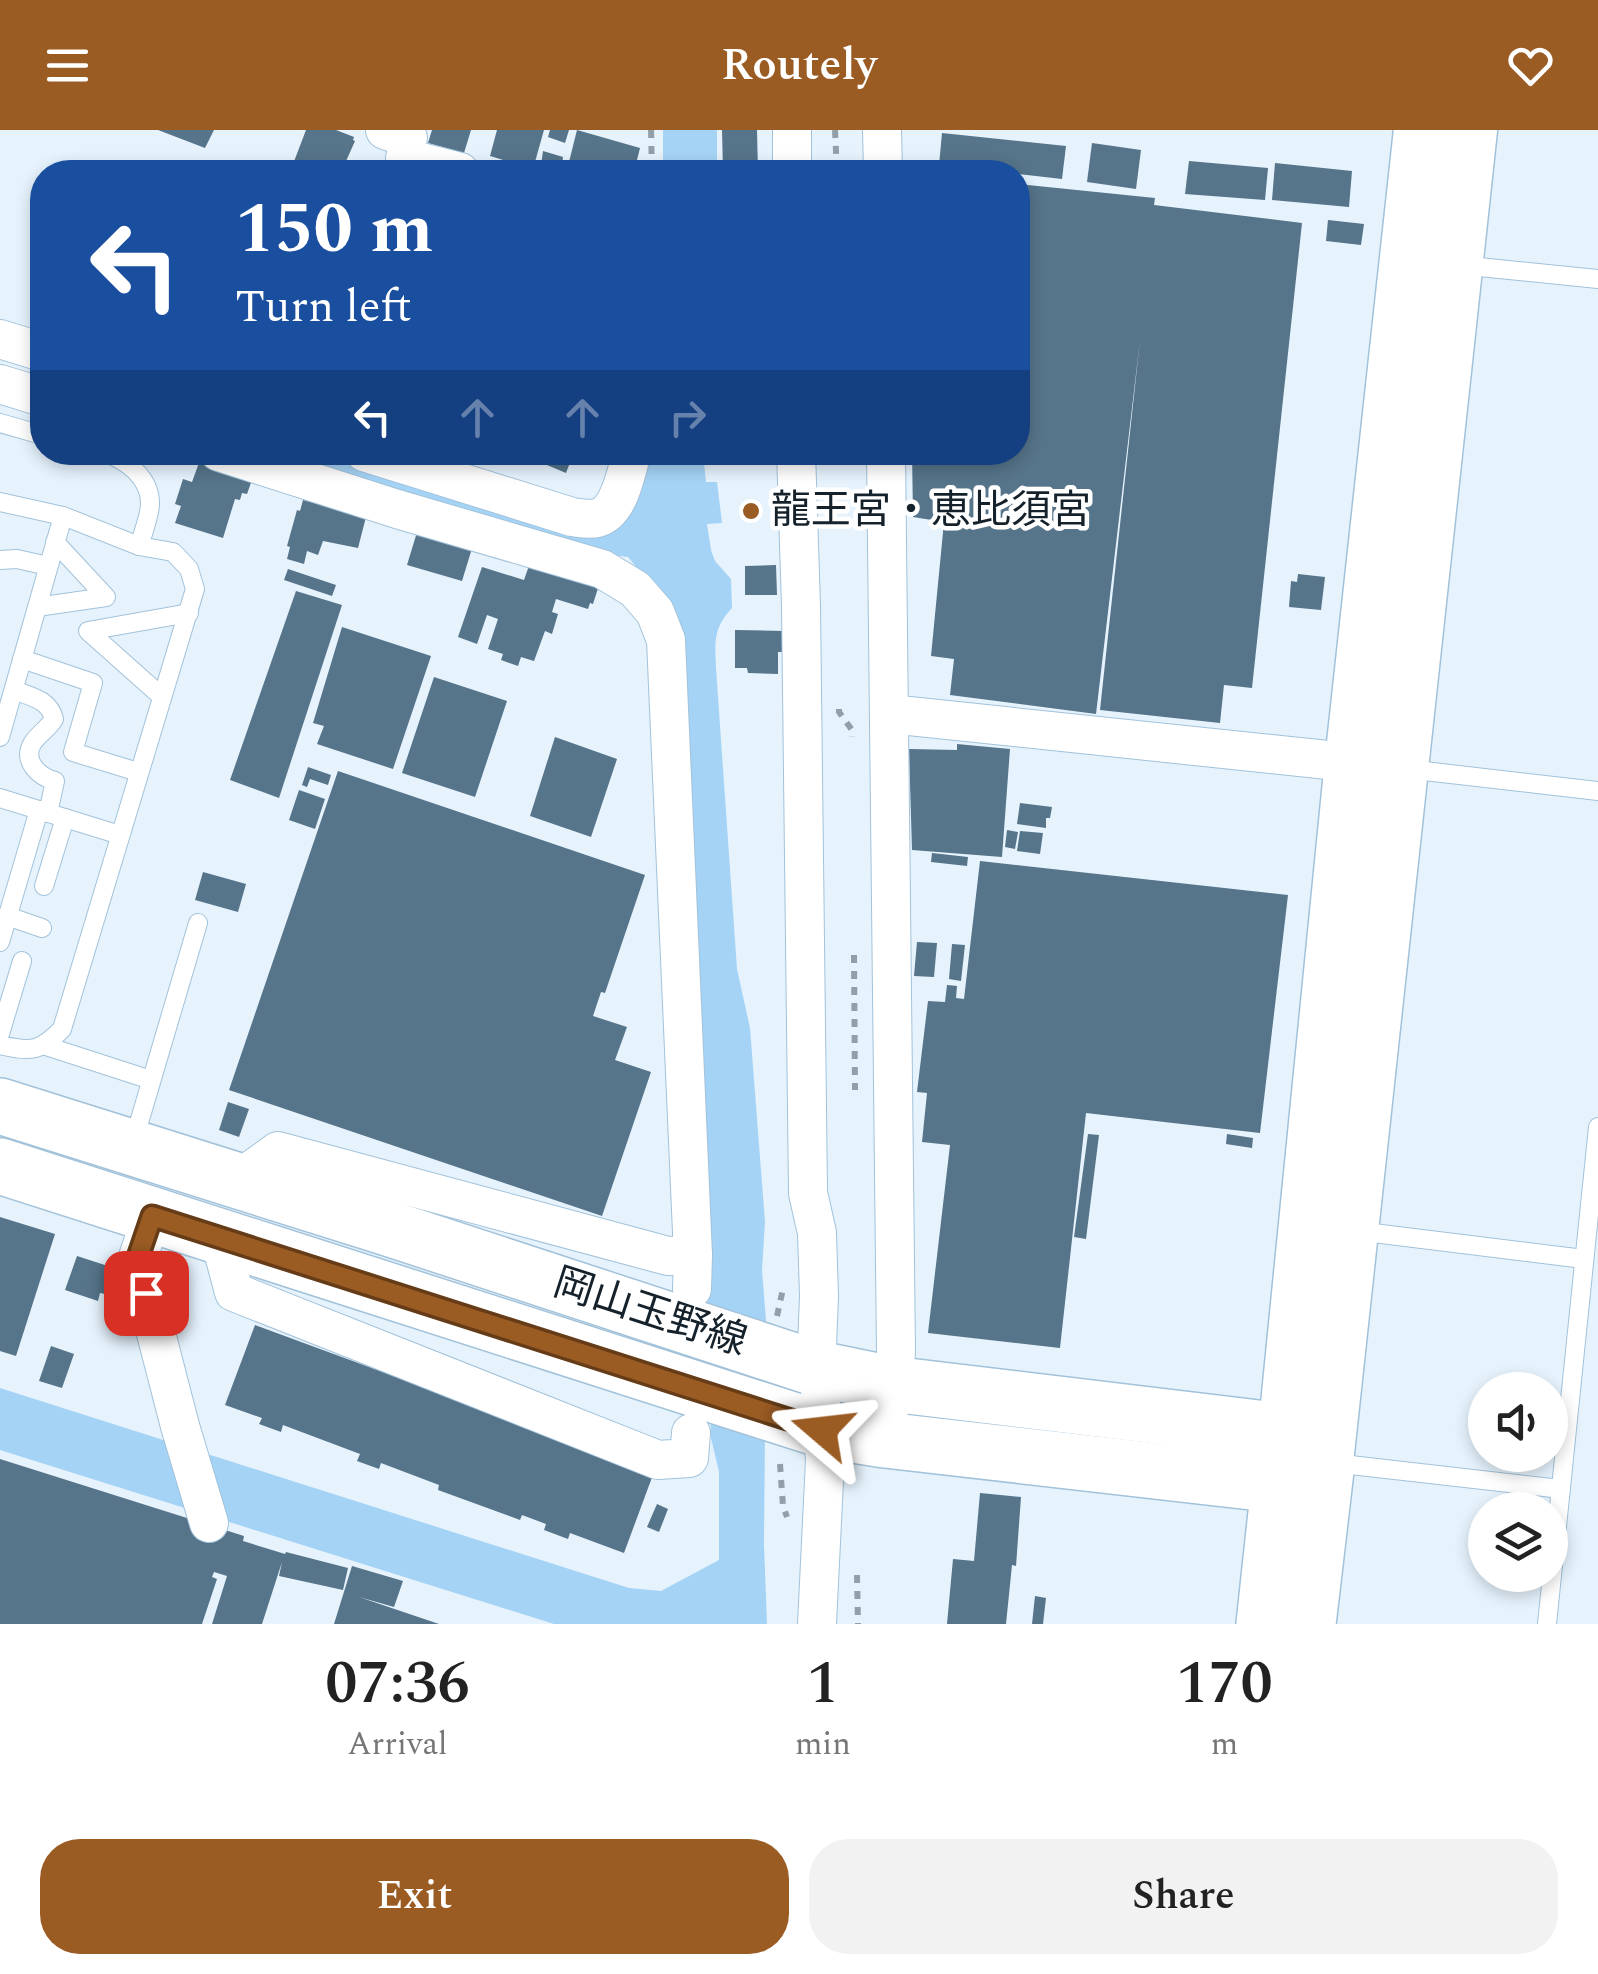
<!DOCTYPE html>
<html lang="en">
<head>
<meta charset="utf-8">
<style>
  body { margin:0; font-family:Spectral,"Noto Sans JP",serif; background:#f2f2f2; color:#222; height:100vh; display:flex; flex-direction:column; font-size:38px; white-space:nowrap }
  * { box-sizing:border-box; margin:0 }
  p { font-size:32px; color:#767676 }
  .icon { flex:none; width:55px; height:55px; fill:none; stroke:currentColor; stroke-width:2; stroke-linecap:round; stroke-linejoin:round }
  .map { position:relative; height:1494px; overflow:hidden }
  .details { display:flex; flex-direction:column; background:#fff; flex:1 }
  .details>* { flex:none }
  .top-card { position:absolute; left:30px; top:30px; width:1000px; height:305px; border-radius:40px; box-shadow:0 5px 15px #0003; background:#1a4fa0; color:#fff; overflow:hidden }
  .fabs { position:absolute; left:1468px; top:1242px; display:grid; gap:20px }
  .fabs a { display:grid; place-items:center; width:100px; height:100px; border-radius:50%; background:#fff; box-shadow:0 5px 15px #0003; font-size:50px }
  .pin { position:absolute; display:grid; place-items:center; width:85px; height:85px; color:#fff; margin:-42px; border-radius:20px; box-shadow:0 5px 15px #0006 }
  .me { position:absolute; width:110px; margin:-55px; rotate:287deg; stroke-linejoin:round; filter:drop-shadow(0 0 8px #0008) }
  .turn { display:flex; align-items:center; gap:35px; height:210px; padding:0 40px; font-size:45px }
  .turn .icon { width:130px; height:130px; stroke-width:2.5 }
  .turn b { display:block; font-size:70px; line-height:85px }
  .lanes { display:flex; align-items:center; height:95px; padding:0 40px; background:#0003; justify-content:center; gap:50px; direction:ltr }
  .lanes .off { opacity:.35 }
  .eta { display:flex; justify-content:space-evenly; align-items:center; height:170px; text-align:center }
  .eta b { font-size:60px; font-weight:600; line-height:70px }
  .action { display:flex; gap:20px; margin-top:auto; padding:20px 40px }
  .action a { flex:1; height:115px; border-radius:40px; background:#9b5c24; color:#fff; font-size:40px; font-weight:600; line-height:115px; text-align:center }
  .action a+a { background:#f2f2f2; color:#222 }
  header { display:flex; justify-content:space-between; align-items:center; height:130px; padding:0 40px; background:#9b5c24; color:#fff; font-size:45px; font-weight:600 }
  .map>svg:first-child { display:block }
</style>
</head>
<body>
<header><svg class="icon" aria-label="menu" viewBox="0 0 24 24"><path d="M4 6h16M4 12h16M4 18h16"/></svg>Routely<svg class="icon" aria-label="heart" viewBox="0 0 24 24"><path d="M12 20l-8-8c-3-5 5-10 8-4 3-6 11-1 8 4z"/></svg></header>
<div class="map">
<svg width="1598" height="1494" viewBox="0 0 1598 1494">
  <rect width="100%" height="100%" fill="#e6f3fd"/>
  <!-- water -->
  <g fill="#a5d3f6">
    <polygon points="663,0 717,0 717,42 674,42 663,30"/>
    <path d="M259,323H349L594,397L641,323H703L706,352H717L722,393L707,394L711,420L715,431L731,449L732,478C713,499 715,511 716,538L737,839L750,898L765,1092L762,1140L766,1190L764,1414L767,1494H554L0,1320V1258L629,1458L661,1461L719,1430V1342L711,1308L706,1076L655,460L628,427L594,423Z"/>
  </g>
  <!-- building -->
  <g fill="#56748a">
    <polygon points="158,0 214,0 205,18"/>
    <polygon points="306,0 336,0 354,7 353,10 355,11 343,38 343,42 290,42"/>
    <polygon points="432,0 471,0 464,23 428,13"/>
    <polygon points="497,0 544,0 533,39 490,26"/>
    <polygon points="550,0 569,0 565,13 548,7"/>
    <polygon points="577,0 640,18 634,42 562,42 565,31 569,32"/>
    <polygon points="722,0 757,0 758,42 723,42"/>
    <polygon points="942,3 1066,16 1062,49 939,35"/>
    <polygon points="1092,13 1141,20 1136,59 1087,52"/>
    <polygon points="543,21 563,27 561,42 540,42"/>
    <polygon points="1189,31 1268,38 1265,70 1185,64"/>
    <polygon points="1275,33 1352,41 1349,77 1272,70"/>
    <polygon points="1018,54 1155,68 1154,75 1302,93 1252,558 1224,555 1220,593 1100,580 1140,210 1096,584 950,565 954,529 931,526 944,392 913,387 912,322 1018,322"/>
    <polygon points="1328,90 1364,94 1361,115 1326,111"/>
    <polygon points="516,322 574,322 566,343"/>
    <polygon points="200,330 253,347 247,364 242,363 240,370 235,369 223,408 175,393 181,376 175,374 183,349 192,352"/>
    <polygon points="303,370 366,387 358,418 323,411 318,425 307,421 304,434 287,429 290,417 287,416 297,380 300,381"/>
    <polygon points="418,399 473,415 462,451 407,435"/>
    <polygon points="531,430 600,452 593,474 590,473 588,479 556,469 552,482 558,484 552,504 545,501 534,531 521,527 518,536 501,530 503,524 488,519 498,489 487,485 477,514 458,507 482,437 524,450"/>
    <polygon points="776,435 777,465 745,465 745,436"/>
    <polygon points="288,439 336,455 332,466 284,450"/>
    <polygon points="1298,444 1325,447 1321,480 1289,477 1291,451 1297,452"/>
    <polygon points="296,461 342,475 279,668 230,650"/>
    <polygon points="342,497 431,526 393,639 317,614 324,596 313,593"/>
    <polygon points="735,500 783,501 783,522 778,522 778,544 748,543 747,538 735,538"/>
    <polygon points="434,547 507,571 475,667 402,643"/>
    <polygon points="555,607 617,629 591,707 530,686"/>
    <polygon points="957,614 1010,619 1002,727 912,720 909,619 957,620"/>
    <polygon points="308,637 331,645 328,655 310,649 307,657 302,655"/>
    <polygon points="338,641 645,745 605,863 601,862 593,886 627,897 615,930 651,942 602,1086 229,960"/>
    <polygon points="299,660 325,669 315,699 289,690"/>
    <polygon points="1020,673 1052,677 1050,688 1046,688 1046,698 1017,694"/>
    <polygon points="1007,700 1018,702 1015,719 1005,717"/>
    <polygon points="1020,701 1043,703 1040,724 1017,721"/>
    <polygon points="932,723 968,727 967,736 931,732"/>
    <polygon points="980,731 1288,765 1260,1003 1086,983 1060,1218 928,1203 950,1015 922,1012 927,963 917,962 928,871 945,872 947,855 957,856 956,868 964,869"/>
    <polygon points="203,742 246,754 238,782 195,770"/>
    <polygon points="917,812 937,813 934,847 914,846"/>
    <polygon points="952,814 965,815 961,851 949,849"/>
    <polygon points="228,972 249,979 239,1007 219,1000"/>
    <polygon points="1088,1004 1099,1005 1086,1109 1074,1107"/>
    <polygon points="1227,1004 1253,1008 1252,1018 1226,1014"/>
    <polygon points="0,1087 55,1104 16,1226 0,1221"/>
    <polygon points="77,1126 108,1136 106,1141 111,1143 105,1164 100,1163 98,1171 65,1160"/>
    <polygon points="255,1195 654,1342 624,1423 570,1403 568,1409 544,1400 546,1394 522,1385 520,1390 438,1360 439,1355 381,1333 379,1339 357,1331 360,1324 283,1295 281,1302 259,1294 262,1288 225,1275"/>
    <polygon points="51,1216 74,1224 62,1258 39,1251"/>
    <polygon points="0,1329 244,1406 243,1411 285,1424 286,1422 348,1438 343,1460 279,1446 282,1432 262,1494 212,1494 227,1446 214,1442 212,1447 217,1449 202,1494 0,1494"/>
    <polygon points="980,1363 1021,1367 1016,1436 1012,1435 1006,1494 947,1494 953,1429 974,1431"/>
    <polygon points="657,1374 668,1379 659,1402 647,1397"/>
    <polygon points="352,1436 403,1451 394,1477 359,1467 439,1494 334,1494"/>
    <polygon points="1035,1466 1046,1468 1043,1494 1032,1494"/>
  </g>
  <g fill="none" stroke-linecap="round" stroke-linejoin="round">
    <!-- lane casing -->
    <g stroke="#a2c2da" stroke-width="20">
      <g id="lane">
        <polyline points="1459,135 1598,149"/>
        <polyline points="0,293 42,305"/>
        <path d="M102,322C125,329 151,347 150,375C149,388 143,403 139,416"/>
        <path d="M0,372L63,386L139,416L173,422L189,439L195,459L62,899C40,922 31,922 0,915"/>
        <polyline points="0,430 17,429 48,436"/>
        <polyline points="37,477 106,467 55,412"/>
        <polyline points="22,529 93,553 73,622 138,642"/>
        <path d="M14,560C31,567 49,569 54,589C48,599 37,605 32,614C22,632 40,647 55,651L48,683"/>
        <polyline points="161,566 88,501 189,483"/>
        <polyline points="0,607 63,386"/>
        <polyline points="1407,639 1598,661"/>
        <polyline points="0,668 120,705"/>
        <polyline points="44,756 65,688"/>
        <polyline points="7,786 42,798"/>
        <polyline points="0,812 39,680"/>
        <polyline points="0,904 22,831"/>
        <polyline points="46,916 151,950"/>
        <polyline points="133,1013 198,793"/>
        <polyline points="1357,1101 1584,1129"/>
        <polyline points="1333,1333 1561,1359"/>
        <polyline points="1547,1494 1598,997"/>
      </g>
    </g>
    <!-- street casing -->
    <g stroke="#a2c2da" stroke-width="40">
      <g id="street">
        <polyline points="385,0 408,8"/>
        <polyline points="792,0 792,42"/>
        <polyline points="882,0 883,42"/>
        <polyline points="405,28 460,42"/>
        <polyline points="0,209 42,222"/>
        <polyline points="0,254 42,267"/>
        <polyline points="219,322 397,379 602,439 635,459 655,482 666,510 693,1125 692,1159"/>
        <path d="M364,322L572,387C580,388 589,390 597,388C620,382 626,342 632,322"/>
        <polyline points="796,322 801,476 808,1063 817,1103 819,1166 817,1216 825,1330 817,1494"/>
        <polyline points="890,584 1375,635"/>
        <polyline points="238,1050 278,1021 668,1126 693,1125"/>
        <polyline points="152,1086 137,1130 180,1296 209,1393"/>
        <polyline points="219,1106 234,1162 658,1330 689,1328 691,1303"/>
        <polyline points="885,1310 896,1223 886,322"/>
      </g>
    </g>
    <!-- secondary casing -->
    <g stroke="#a2c2da" stroke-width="55">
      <polyline id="secondary" points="1420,0 1351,632 1279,1355 1327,1332 1471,0"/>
    </g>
    <!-- primary casing -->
    <g stroke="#a2c2da" stroke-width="58">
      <g id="primary">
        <polyline points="0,976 385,1097 818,1239 891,1254 1283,1301 1327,1332 1308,1494"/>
        <polyline points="0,1036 823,1300 885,1310 1279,1355 1264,1494"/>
      </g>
    </g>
    <!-- path -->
    <g stroke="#929fa9" stroke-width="6" stroke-dasharray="8 8" stroke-linecap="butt">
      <polyline points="651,0 652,42"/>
      <polyline points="835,0 837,42"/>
      <polyline points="839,579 839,582 852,600 852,607"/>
      <polyline points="854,825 855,960"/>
      <polyline points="777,1186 783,1159"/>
      <polyline points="780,1334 783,1376 787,1387"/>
      <polyline points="857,1445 858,1494"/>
    </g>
    <!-- lane -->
    <use href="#lane" stroke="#fff" stroke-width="18"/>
    <!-- street -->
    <use href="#street" stroke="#fff" stroke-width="38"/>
    <!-- secondary -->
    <use href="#secondary" stroke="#fff" stroke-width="52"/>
    <!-- primary -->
    <use href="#primary" stroke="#fff" stroke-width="55"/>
  </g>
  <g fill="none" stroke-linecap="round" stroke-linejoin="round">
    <!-- route casing -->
    <g stroke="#653c17" stroke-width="25">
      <polyline id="route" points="146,1163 137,1130 152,1086 822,1300"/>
    </g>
    <!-- route -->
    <use href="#route" stroke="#9b5c24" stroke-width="18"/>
  </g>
  <!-- markers -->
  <circle fill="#9b5c24" stroke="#fff" stroke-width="4" cx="751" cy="381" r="10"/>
  <g text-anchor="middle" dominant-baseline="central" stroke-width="9" stroke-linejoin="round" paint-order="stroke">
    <!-- poi labels -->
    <g font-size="40" fill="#16222b" stroke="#fff" text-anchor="start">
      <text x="771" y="381">龍王宮・恵比須宮</text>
    </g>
    <!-- street labels -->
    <g font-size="40" fill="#16222b" stroke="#fff">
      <text transform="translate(650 1183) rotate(18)">岡山玉野線</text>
    </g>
  </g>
</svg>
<div class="fabs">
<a><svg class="icon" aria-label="sound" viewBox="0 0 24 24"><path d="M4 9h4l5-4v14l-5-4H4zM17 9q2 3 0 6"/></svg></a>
<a><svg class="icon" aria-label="layers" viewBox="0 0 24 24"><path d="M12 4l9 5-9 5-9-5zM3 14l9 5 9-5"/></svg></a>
</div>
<div class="pin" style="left:146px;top:1163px;background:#d93025"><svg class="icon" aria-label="arrive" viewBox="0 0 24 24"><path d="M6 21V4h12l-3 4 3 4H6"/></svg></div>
<svg class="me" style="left:822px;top:1300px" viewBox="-20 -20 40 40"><path d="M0-17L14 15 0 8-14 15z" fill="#9b5c24" stroke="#fff" stroke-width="4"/></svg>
<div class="top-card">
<div class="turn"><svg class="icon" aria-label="left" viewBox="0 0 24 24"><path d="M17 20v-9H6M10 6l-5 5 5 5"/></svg><div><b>150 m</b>Turn left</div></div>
<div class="lanes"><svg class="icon" aria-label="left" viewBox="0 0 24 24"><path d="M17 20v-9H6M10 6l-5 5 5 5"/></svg><svg class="icon off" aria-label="ahead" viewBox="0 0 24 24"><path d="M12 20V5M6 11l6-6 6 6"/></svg><svg class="icon off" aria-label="ahead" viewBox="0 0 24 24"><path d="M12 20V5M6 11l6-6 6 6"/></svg><svg class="icon off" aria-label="right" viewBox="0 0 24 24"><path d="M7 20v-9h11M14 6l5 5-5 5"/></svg></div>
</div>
</div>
<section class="details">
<div class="eta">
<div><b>07:36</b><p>Arrival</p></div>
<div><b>1</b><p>min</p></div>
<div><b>170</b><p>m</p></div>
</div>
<div class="action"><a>Exit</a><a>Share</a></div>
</section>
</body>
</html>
